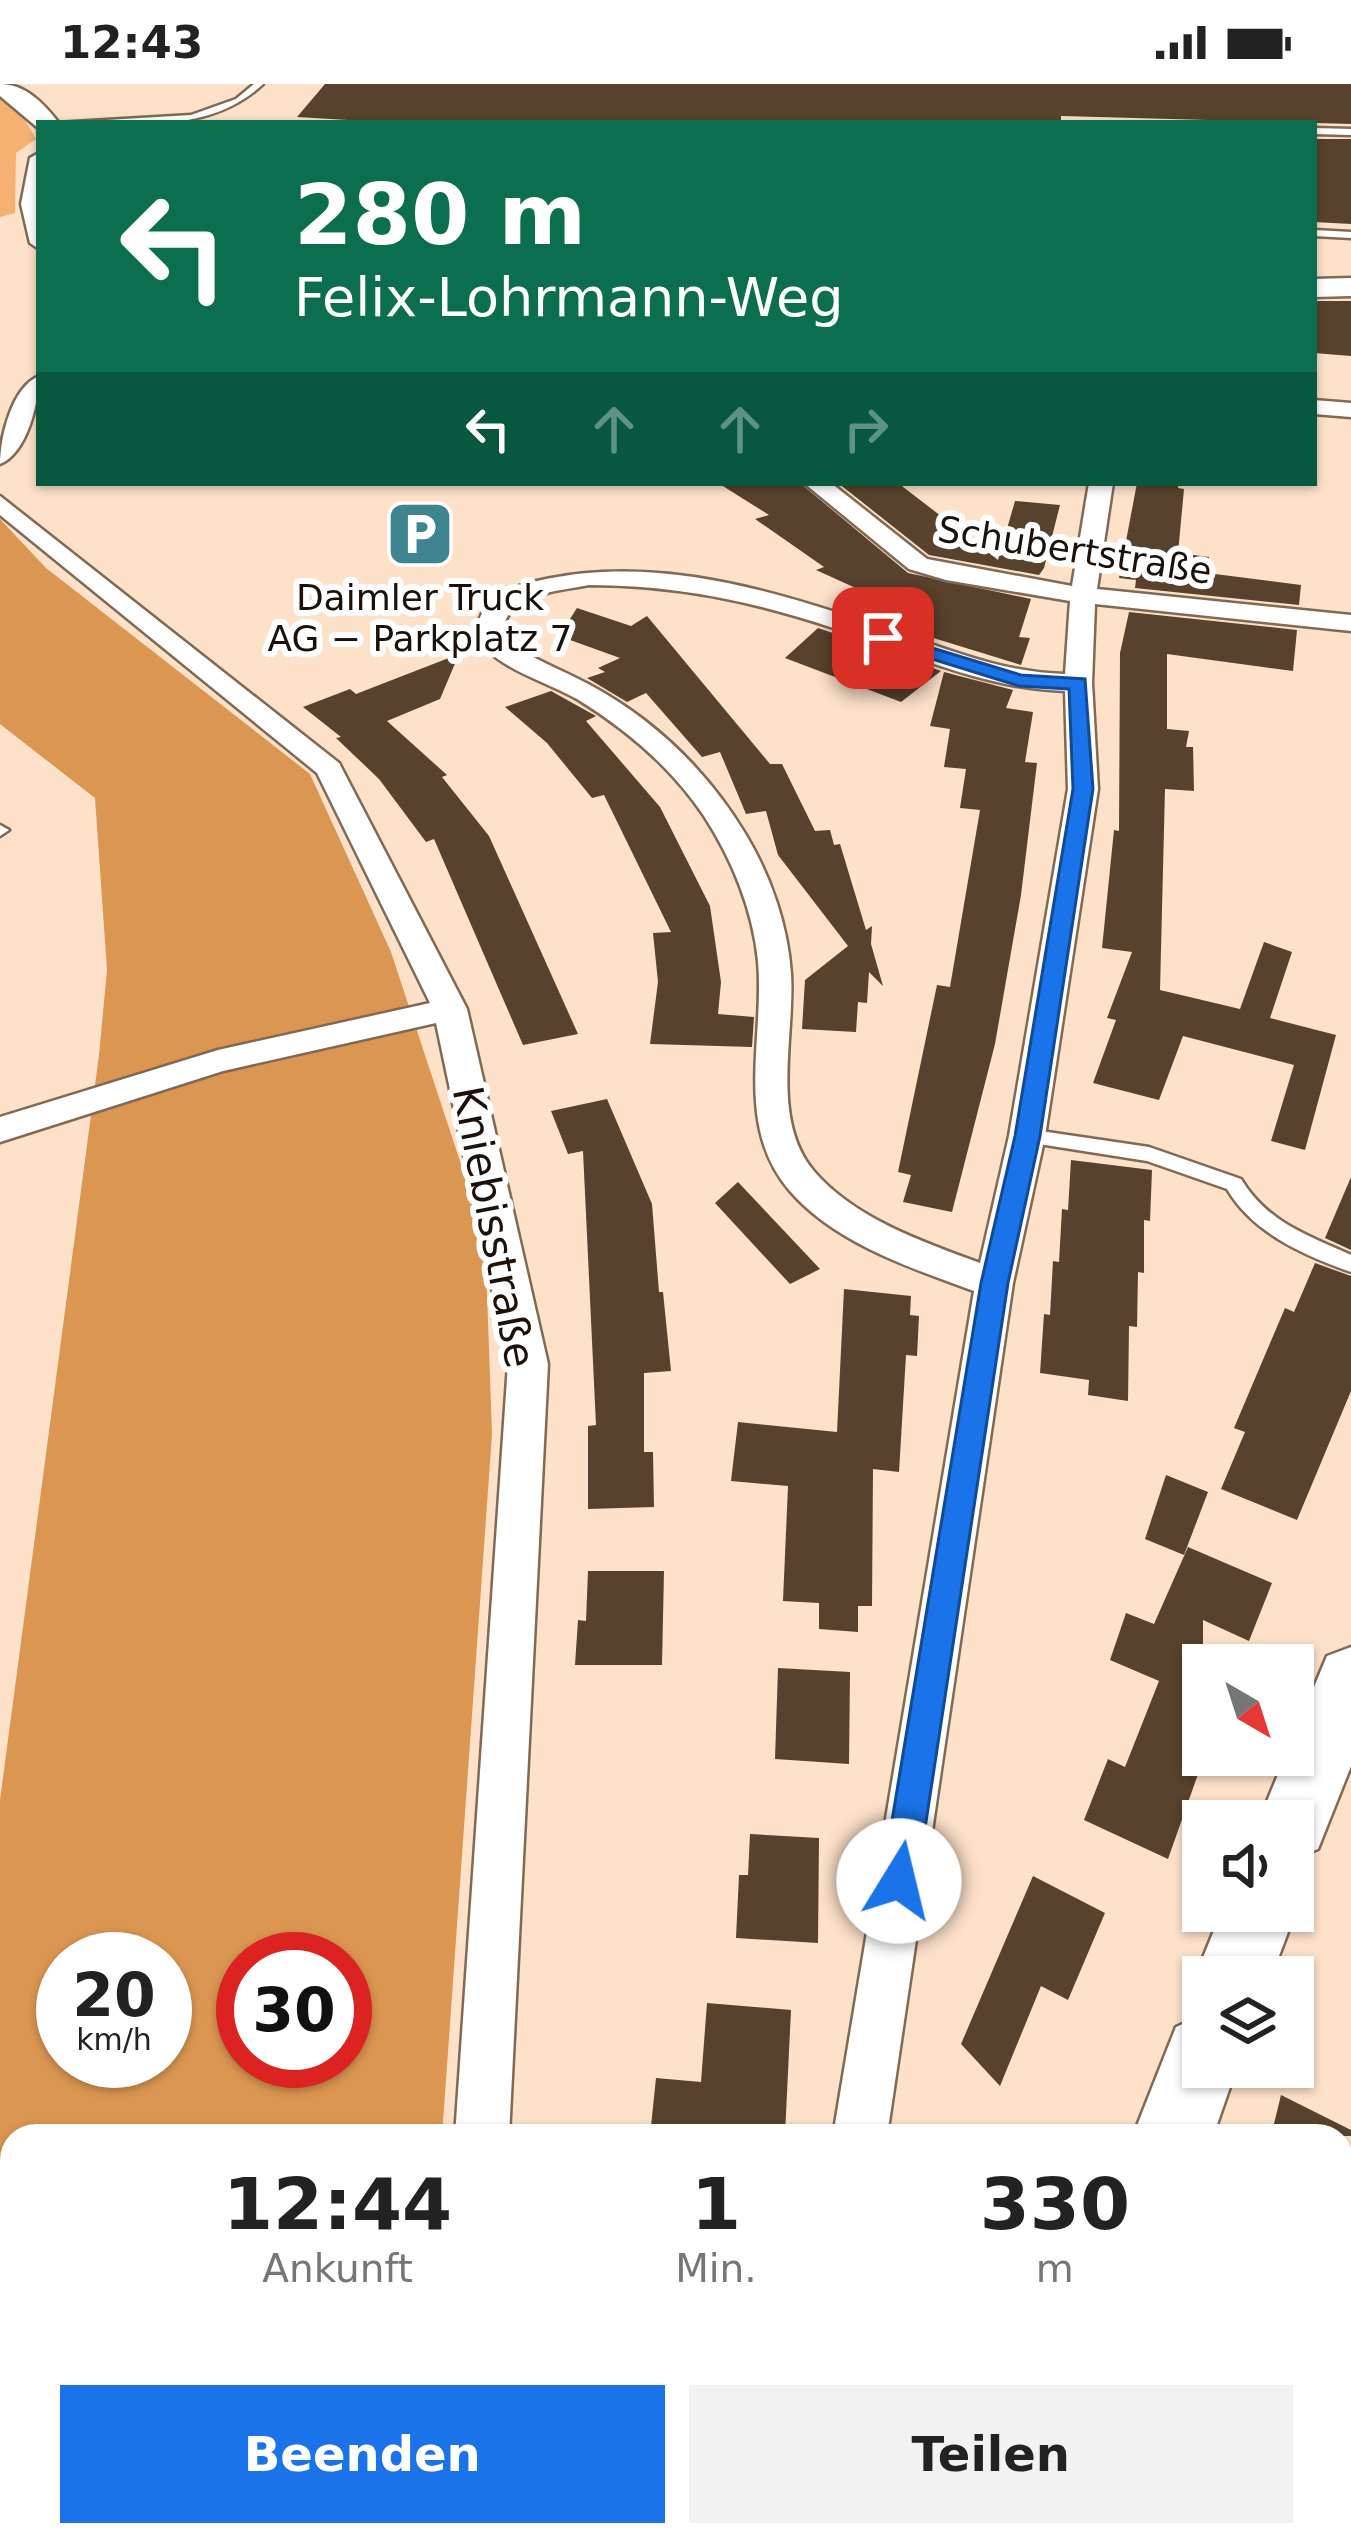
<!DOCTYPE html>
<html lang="de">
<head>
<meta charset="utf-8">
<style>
  body { margin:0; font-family:"DejaVu Sans",sans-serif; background:#f2f2f2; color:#222; height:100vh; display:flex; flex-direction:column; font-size:45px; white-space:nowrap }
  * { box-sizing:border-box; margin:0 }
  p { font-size:39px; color:#767676 }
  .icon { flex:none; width:66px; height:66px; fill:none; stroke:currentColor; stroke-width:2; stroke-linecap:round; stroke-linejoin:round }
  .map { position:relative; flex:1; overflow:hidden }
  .drawer { position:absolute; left:0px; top:2040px; width:1353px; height:423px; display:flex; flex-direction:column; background:#fff; border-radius:36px 36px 0 0; box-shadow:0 3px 9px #0004 }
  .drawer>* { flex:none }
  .guide { position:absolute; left:36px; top:36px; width:1281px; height:366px; border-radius:0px; box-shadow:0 3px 9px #0004; background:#0b6e4f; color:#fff; overflow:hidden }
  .needle { width:78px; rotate:141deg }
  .tools { position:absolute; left:1182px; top:1560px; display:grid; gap:24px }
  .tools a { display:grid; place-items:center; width:132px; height:132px; border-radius:0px; background:#fff; box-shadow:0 3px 9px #0004; font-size:60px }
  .speed { position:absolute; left:36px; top:1848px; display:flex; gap:24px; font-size:60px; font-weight:700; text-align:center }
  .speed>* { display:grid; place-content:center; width:156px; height:156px; border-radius:50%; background:#fff; box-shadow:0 3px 9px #0004; line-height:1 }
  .speed small { font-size:30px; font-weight:400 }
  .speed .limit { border:18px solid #d22; background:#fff; color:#111 }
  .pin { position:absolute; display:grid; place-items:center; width:102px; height:102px; color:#fff; margin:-51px; border-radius:24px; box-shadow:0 6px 18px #0006 }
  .me { position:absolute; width:132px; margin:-66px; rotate:9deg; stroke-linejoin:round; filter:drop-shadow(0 0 9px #0008) }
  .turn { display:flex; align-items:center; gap:42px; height:252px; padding:0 60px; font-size:54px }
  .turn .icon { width:156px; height:156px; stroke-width:2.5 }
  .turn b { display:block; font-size:84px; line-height:102px }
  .lanes { display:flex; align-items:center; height:114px; padding:0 60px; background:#0003; justify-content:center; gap:60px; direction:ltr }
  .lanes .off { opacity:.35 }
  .eta { display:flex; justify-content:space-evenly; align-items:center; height:204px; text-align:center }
  .eta b { font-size:72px; font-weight:700; line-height:84px }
  .cta { display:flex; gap:24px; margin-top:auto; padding:24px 60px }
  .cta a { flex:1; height:138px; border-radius:0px; background:#1a73e8; color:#fff; font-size:48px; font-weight:700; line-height:138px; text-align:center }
  .cta a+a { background:#f2f2f2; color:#222 }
  .status { display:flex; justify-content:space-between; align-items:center; height:84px; padding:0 60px; background:#fff; direction:ltr }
  .status svg { height:33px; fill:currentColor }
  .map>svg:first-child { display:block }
</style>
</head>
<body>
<div class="status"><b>12:43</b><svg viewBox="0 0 49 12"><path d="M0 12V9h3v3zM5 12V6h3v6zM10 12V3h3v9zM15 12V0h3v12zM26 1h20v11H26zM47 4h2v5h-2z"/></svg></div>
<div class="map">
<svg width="1351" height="2462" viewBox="0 0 1351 2462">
  <rect width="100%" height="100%" fill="#fde1c9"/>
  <!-- green -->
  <polygon fill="#f5b171" points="0,12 16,21 36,55 16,69 15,129 0,133"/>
  <!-- forest -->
  <path fill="#db9651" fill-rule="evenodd" d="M0,435L46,484L310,690L391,868L485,1153L492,1350L442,2052H12V2451H414V2462H0V1716L99,971L107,886L95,714L0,640ZM63,1875H165V1977H63ZM243,1875H345V1977H243Z"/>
  <!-- building -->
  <g fill="#58422d">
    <polygon points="325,0 1351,0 1351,40 1061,32 1061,39 398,39 297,33"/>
    <polygon points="1314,55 1351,55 1351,140 1314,138"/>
    <polygon points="1314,217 1351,217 1351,272 1314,269"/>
    <polygon points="718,399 800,399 908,489 1031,515 1019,553 1030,554 1021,581 839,525 860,506 816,486 824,483 755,435 769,431"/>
    <polygon points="838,399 898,399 998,476 1015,417 1060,421 1044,484 1039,491 929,471"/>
    <polygon points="1137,399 1179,399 1178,404 1184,405 1178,469 1209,473 1207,489 1301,501 1299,521 1135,504 1136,496 1119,494"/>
    <polygon points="577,524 631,542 647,532 770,680 782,680 815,747 830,746 834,761 840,760 866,846 872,842 871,860 883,902 869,888 867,919 858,918 856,948 802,945 805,896 848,862 778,771 766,727 746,730 720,668 702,673 646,609 627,618 587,594 605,588 598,584 620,574 559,552"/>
    <polygon points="1129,528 1297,546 1293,587 1167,570 1167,645 1189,647 1186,663 1193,663 1194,707 1165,705 1160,906 1240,925 1264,858 1292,868 1270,934 1336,951 1305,1066 1271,1057 1294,981 1183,952 1159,1016 1093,999 1116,936 1107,934 1132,868 1102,864 1114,746 1119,747 1120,569"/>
    <polygon points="818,544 860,558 941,587 901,618 785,574"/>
    <polygon points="459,570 440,615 387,637 447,691 442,693 489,752 578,950 523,961 434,755 426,758 379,695 336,654 341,653 303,623 350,605 356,610"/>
    <polygon points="944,588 1013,606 1006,624 1033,628 1025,678 1037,679 1021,811 995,960 952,1128 903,1118 911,1091 898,1088 937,901 950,903 980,726 960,724 966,685 944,683 950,645 930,642"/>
    <polygon points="551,607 596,632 586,637 660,723 710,822 721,898 718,930 754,933 752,963 650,960 658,898 653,849 671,848 604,711 592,714 547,659 505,623"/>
    <polygon points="607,1015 652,1120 659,1208 663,1208 671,1287 644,1289 644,1368 653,1368 654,1423 588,1425 588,1342 596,1341 583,1067 568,1070 551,1027"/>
    <polygon points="1071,1076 1152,1086 1150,1137 1144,1136 1144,1189 1138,1188 1137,1243 1129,1242 1128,1317 1088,1311 1089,1296 1040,1289 1044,1230 1050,1231 1053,1177 1059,1178 1062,1125 1068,1126"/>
    <polygon points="1351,1093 1351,1166 1325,1154"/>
    <polygon points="738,1098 820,1185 790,1200 715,1119"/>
    <polygon points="1315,1179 1351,1192 1351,1307 1297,1436 1221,1405 1245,1348 1234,1344 1285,1224 1294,1228"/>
    <polygon points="844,1205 911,1212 910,1231 919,1232 917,1272 906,1271 899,1388 873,1385 872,1522 858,1522 858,1548 819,1545 819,1519 783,1517 788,1402 731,1397 738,1338 837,1348"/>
    <polygon points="1166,1391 1208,1408 1184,1471 1145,1455"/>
    <polygon points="1188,1463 1272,1499 1249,1557 1203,1536 1203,1676 1168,1775 1084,1736 1108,1675 1125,1683 1159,1597 1110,1576 1126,1529 1154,1540"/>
    <polygon points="588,1487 664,1487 662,1581 575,1581 578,1536 586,1537"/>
    <polygon points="778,1584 850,1588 849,1680 775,1675"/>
    <polygon points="750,1750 819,1754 818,1859 736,1854 739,1791 748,1791"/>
    <polygon points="1033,1792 1105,1829 1068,1916 1041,1902 1000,2002 961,1960"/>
    <polygon points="707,1919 791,1926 785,2051 745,2047 745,2052 650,2052 656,1994 701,1998"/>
    <polygon points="1281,2011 1351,2046 1351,2052 1271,2052"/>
  </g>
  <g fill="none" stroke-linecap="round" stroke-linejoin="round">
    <!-- lane casing -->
    <g stroke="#816953" stroke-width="5">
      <g id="lane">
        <path d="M254,0H263C208,52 126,39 56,39L191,31L236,15Z"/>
        <polygon points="1314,44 1351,45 1351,51 1314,50"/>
        <polygon points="1314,146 1351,148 1351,154 1314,152"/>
        <polygon points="0,741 9,746 0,752"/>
        <path d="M1027,1045L1149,1063L1241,1095C1267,1138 1307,1151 1351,1171V1188C1303,1171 1253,1149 1227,1105L1147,1077L1020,1057L1017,1052Z"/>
      </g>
    </g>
    <!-- street casing -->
    <g stroke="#816953" stroke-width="5">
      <g id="street">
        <polygon points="39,69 39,165 30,159 21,120 30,74"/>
        <path d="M39,292C39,318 27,369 0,380C0,353 12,303 39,292Z"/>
        <polygon points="1314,316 1351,319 1351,333 1314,330"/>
        <path d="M804,399H831L927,475L1072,502L1089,399H1113L1097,505L1351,531V547L1095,520L1092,599L1098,705L1045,1052L1013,1199L887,2052H833L974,1207C911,1184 835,1159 790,1107C733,1041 765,955 758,877C753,826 732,775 704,732C672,684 626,645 577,615C543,596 500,586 476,554C477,514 511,502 546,495C669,470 788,512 905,551C957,569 1009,589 1065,590L1070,517L946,496L909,485ZM589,501C675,501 752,517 833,544C908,569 985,605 1065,607L1068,705L1009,1052L980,1179C923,1158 853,1134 813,1086C770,1034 795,951 791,890C788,842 771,793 746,751C708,688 655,636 590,601C561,585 527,574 502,552C504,509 555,508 589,501Z"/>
        <polygon points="0,412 339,679 467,925 548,1280 509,2052 455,2052 508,1280 436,939 223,987 0,1058 0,1033 218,966 430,919 317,689 0,431"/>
        <polygon points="439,2451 501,2451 504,2462 442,2462"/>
        <polygon points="617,2451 686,2451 681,2462 613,2462"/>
      </g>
    </g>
    <!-- secondary casing -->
    <g stroke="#816953" stroke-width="5">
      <g id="secondary">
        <path d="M0,0C26,0 44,20 59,39H39L38,44L0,12Z"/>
        <polygon points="1351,194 1351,212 1314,213 1314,195"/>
        <polygon points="1351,1563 1351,1682 1318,1765 1293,1775 1293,1737 1259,1737 1286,1671 1293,1671 1293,1653 1327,1572"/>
        <polygon points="1293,1820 1296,1827 1271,1893 1203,1893 1203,1911 1195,1893 1222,1827 1293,1827"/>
        <polygon points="1203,1931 1203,1983 1237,1983 1213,2052 1133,2052 1176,1943"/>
        <polygon points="984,2451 1142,2451 1142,2462 982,2462"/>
      </g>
    </g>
    <!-- lane -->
    <use href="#lane" fill="#fff" fill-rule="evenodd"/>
    <!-- street -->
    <use href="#street" fill="#fff" fill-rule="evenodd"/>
    <!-- secondary -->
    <use href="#secondary" fill="#fff" fill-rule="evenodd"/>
  </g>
  <!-- route -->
  <polygon fill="#1a73e8" stroke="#114b97" stroke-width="3" points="883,549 1021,591 1085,595 1093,705 1040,1052 1008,1199 917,1797 912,1809 899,1814 887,1809 882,1797 981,1199 1015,1052 1073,705 1069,605 1019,602 877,558 877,550"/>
  <!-- icons -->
  <defs>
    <g id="parking-square" transform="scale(3.45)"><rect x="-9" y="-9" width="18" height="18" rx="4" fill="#3f858f" stroke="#fff"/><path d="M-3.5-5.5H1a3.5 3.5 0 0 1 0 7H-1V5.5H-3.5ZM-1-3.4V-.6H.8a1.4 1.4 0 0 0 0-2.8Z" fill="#fff"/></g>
  </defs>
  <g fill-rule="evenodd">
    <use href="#parking-square" x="420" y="450"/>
  </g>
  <g text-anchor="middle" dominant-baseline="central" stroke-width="12" stroke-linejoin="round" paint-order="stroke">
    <!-- far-street labels -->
    <g font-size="36" fill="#1b1109" stroke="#fff">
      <text transform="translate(1075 466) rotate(9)">Schubertstraße</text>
    </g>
    <!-- far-poi labels -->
    <g font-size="36" fill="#1b1109" stroke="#fff">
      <text x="420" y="513">Daimler Truck<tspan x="420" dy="41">AG − Parkplatz 7</tspan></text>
    </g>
    <!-- street labels -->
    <g font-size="42" fill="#1b1109" stroke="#fff">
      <text transform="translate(494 1143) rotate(79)">Kniebisstraße</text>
    </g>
  </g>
</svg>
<div class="tools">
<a><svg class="needle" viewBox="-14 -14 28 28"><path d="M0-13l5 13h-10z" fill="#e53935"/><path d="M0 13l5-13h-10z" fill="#767676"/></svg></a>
<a><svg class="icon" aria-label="sound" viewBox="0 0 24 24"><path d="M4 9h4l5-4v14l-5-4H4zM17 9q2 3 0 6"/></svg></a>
<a><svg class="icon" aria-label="layers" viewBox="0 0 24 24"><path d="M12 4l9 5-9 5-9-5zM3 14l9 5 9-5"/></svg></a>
</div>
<div class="speed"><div>20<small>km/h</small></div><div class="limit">30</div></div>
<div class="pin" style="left:883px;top:554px;background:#d93025"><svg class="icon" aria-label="arrive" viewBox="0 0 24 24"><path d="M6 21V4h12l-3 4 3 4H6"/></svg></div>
<svg class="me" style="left:899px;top:1797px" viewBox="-20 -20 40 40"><circle r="19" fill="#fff"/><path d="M0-13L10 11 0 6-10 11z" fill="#1a73e8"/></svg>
<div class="guide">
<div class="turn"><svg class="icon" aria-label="left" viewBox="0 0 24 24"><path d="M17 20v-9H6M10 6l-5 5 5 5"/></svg><div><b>280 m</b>Felix-Lohrmann-Weg</div></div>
<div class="lanes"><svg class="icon" aria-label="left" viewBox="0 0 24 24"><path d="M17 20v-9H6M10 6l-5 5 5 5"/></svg><svg class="icon off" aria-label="ahead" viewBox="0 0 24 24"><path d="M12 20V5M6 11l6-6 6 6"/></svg><svg class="icon off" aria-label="ahead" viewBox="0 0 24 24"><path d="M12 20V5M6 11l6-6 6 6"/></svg><svg class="icon off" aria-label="right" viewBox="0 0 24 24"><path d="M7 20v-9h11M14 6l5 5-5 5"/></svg></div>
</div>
<section class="drawer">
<div class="eta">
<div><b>12:44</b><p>Ankunft</p></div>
<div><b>1</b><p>Min.</p></div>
<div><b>330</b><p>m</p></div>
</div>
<div class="cta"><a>Beenden</a><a>Teilen</a></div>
</section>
</div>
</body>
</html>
